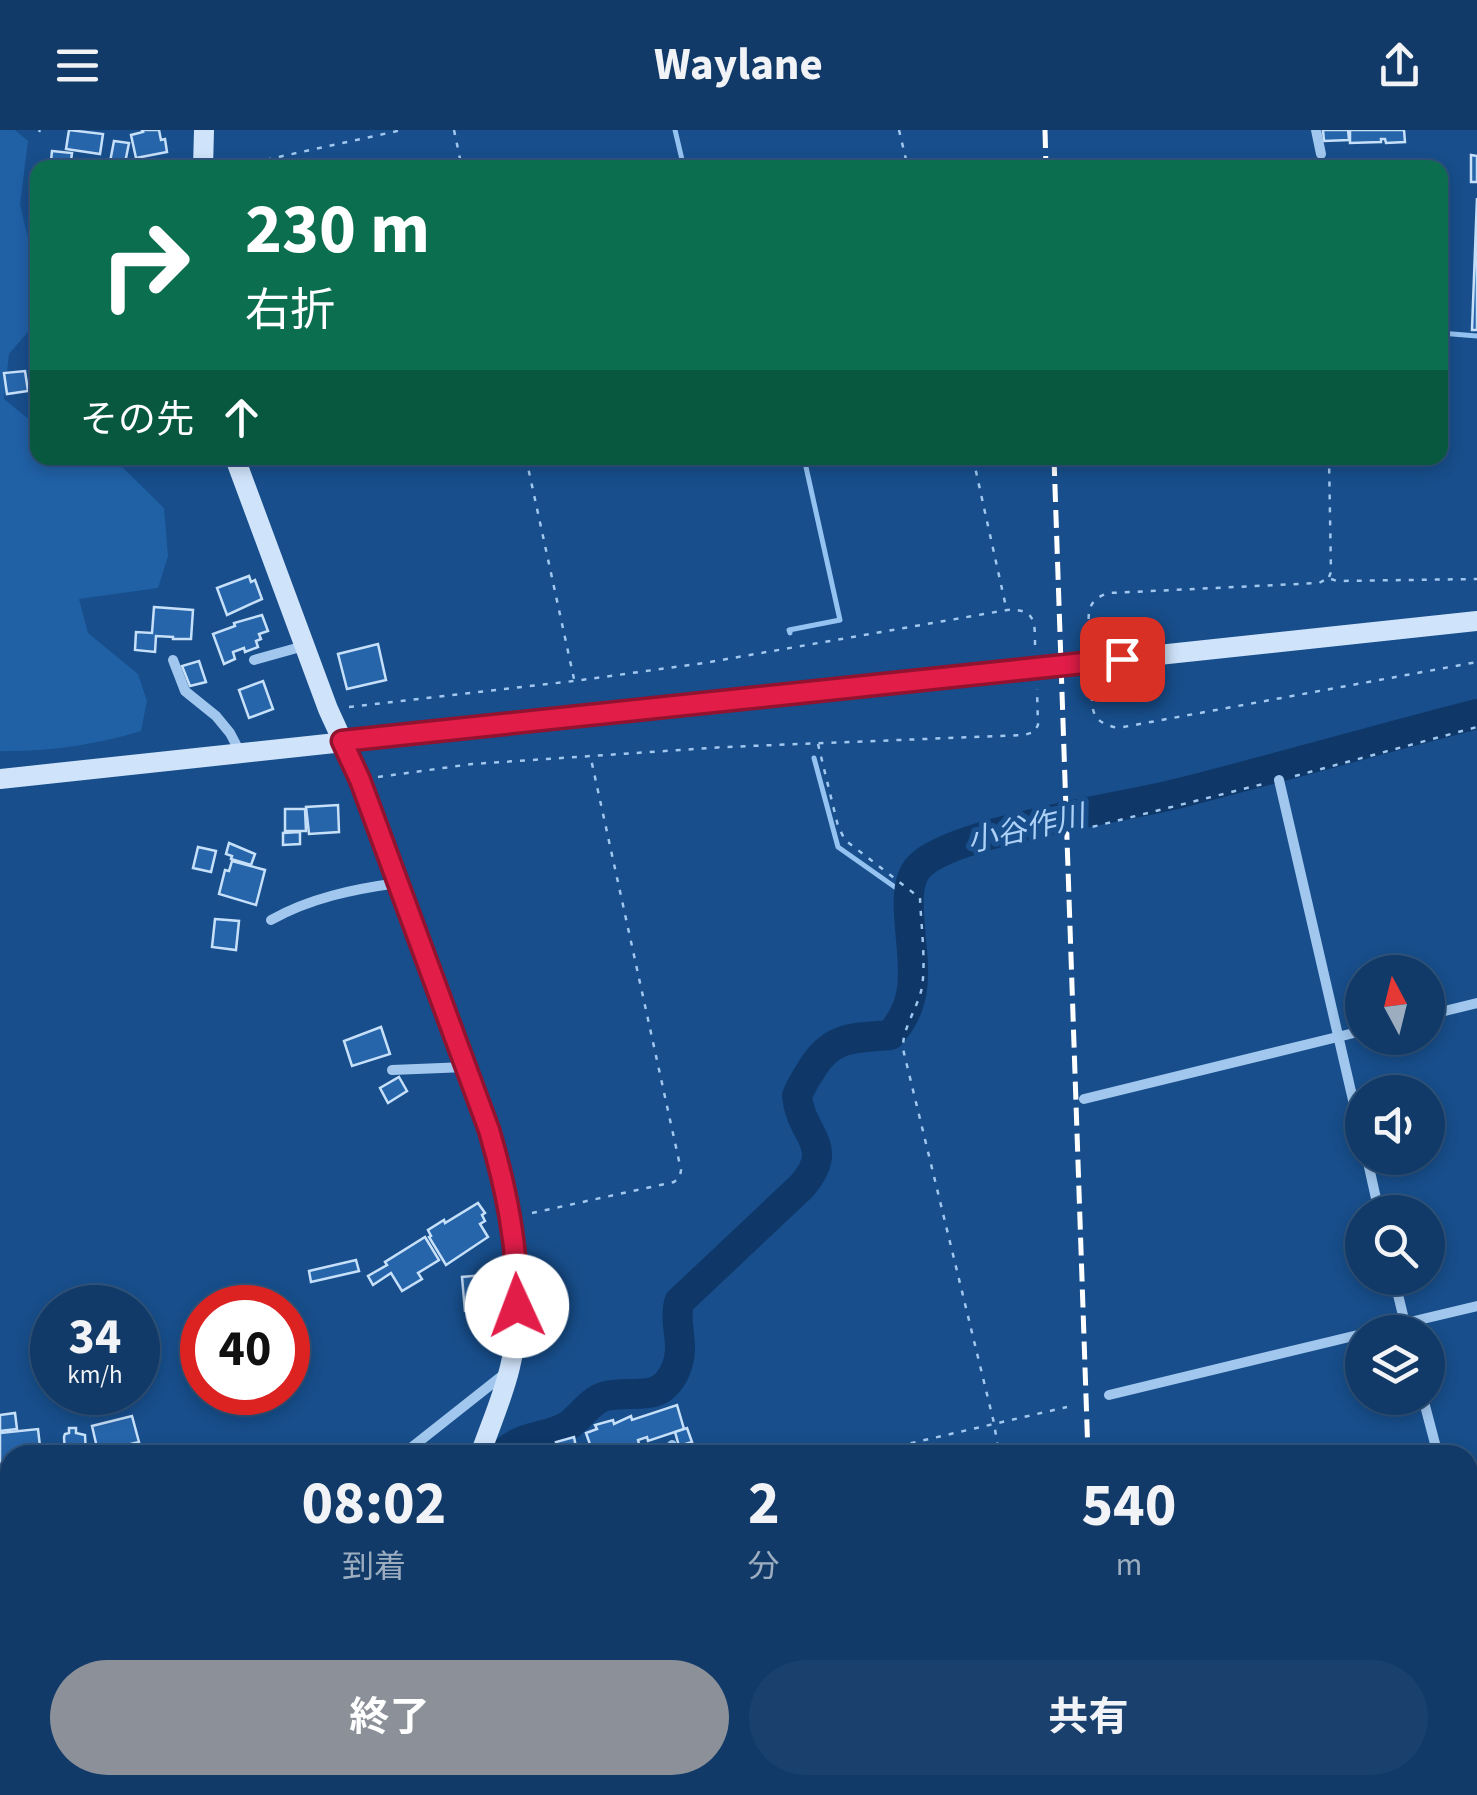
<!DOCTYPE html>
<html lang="ja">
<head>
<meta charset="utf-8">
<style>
  body { margin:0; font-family:"Source Sans 3","Noto Sans JP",sans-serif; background:#1a416e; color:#f1f3f6; height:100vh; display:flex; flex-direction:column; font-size:38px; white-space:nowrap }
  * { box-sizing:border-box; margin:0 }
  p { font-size:32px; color:#9cadc0 }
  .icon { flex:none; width:55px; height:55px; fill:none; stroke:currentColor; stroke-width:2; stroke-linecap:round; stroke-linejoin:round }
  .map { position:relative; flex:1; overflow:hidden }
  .panel { position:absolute; left:0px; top:1315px; width:1478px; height:350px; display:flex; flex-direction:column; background:#113a68; border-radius:30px 30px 0 0; box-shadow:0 5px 15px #0003,0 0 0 2px #30547c }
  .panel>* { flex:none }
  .banner { position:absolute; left:30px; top:30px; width:1418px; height:305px; border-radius:20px; box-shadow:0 5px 15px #0003,0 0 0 2px #30547c; background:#0b6e4f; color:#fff; overflow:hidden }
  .needle { width:65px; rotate:353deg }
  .buttons { position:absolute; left:1345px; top:825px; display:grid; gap:20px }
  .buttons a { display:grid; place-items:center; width:100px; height:100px; border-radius:50%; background:#113a68; box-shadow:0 5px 15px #0003,0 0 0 2px #30547c; font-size:50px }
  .speed { position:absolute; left:30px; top:1155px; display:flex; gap:20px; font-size:50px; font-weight:700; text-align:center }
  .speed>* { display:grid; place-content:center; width:130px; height:130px; border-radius:50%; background:#113a68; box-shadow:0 5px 15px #0003,0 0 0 2px #30547c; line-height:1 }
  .speed small { font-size:25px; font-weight:400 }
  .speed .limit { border:15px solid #d22; background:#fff; color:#111 }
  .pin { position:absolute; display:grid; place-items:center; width:85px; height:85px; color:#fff; margin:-42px; border-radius:20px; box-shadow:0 5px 15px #0006 }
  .me { position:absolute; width:110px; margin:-55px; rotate:358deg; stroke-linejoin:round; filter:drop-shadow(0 0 8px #0008) }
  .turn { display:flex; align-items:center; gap:35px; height:210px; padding:0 50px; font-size:45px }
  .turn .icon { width:130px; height:130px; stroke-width:2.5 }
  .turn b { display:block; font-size:70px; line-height:85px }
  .then { display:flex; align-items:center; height:95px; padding:0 50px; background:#0003; gap:20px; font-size:38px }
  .eta { display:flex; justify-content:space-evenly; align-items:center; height:170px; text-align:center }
  .eta b { font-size:60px; font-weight:700; line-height:70px }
  .action { display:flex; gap:20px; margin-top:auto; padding:20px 50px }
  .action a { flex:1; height:115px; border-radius:60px; background:#8c9099; color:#fff; font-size:40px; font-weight:700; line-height:115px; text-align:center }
  .action a+a { background:#1a416e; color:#f1f3f6 }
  header { display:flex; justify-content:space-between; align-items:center; height:130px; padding:0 50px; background:#113a68; font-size:45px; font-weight:700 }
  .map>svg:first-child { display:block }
</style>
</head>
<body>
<header><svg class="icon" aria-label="menu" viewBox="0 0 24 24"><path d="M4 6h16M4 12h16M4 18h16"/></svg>Waylane<svg class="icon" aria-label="share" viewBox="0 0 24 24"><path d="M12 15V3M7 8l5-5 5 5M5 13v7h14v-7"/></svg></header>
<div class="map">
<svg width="1477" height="1665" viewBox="0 0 1477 1665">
  <rect width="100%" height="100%" fill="#174e8b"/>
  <!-- green -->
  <path fill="#2060a5" d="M0,0H15L28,11L20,75L31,120L38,190L9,224L4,269L37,296L38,328H103L122,337L164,378L168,426L158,458L79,469L88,503L138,544L147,571L141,601C94,615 49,622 0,621Z"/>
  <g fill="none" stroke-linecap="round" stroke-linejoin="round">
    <!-- stream -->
    <g stroke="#94c2f1" stroke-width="5">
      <polyline points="675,0 684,38"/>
      <polyline points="1440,203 1477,206"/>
      <polyline points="790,503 789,500 840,490 804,328"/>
      <polyline points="814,628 838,717 909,767"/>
    </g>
    <!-- river -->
    <g stroke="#0f3869" stroke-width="30">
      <path d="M505,1322C524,1304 549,1308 569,1295C582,1286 590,1270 606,1266C634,1259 659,1275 675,1241C687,1215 673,1197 679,1172L802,1056C837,1015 801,1007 797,966C801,955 807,947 813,937C833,905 856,908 890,905C924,868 911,829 909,783C908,769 908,751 917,739C946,701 1130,677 1184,662C1282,637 1379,609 1477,584"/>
      <polyline points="0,1501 10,1496"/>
    </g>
  </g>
  <!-- building -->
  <g fill="#2665aa" stroke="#c7e0fa" stroke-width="2.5">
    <polygon points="69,0 103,4 100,24 66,19"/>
    <polygon points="142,0 159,0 161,10 165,9 167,22 136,28 131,5 143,2"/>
    <polygon points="1323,0 1348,0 1349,10 1324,11"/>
    <polygon points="1350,0 1404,0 1405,12 1386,13 1385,9 1381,9 1381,12 1350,13"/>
    <polygon points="114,11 129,13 124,38 109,37"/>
    <polygon points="52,21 72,23 70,38 54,38 55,31 51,31"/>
    <polygon points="1471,25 1477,26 1477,52 1471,52"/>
    <polygon points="1477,68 1477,200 1472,200"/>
    <polygon points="25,241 28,261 7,264 4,243"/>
    <polygon points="249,446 251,452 255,450 262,469 227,485 217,458"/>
    <polygon points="154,477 193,480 191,509 173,509 173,507 156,506 155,522 135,520 136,502 152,503"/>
    <polygon points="262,485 268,501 259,504 261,509 256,511 258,517 245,522 244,518 233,522 235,529 224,534 213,504 235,496 234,493"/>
    <polygon points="378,514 386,550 347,559 338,524"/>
    <polygon points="199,531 206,552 190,556 182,536"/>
    <polygon points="263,551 273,579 249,588 239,560"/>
    <polygon points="338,675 339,702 309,704 306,677"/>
    <polygon points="285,679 305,679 306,701 285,701"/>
    <polygon points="300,702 300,714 283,715 283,703"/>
    <polygon points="229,713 255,724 251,735 231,729 232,726 226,724"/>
    <polygon points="198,717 216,721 211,742 193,738"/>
    <polygon points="232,731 265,740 256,775 219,764 225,740 229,741"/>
    <polygon points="215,789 239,791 236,820 212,817"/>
    <polygon points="381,897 390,924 352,936 344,911"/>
    <polygon points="399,947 407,961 388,973 380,958"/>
    <polygon points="478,1073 485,1083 482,1085 485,1091 480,1094 488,1107 446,1135 429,1107 431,1106 428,1100 444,1090 445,1093"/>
    <polygon points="425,1107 439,1130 418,1143 422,1149 402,1161 391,1143 373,1155 368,1146 387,1135 385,1132"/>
    <polygon points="356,1130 359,1141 311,1152 309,1141"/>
    <polygon points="483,1145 483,1151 490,1150 492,1179 465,1181 462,1147"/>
    <polygon points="677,1275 684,1299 648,1311 647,1307 638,1310 639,1314 633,1316 635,1321 624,1325 622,1321 602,1325 599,1317 592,1320 586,1303 597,1299 595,1295 613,1290 614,1294 631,1286 632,1290"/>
    <polygon points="15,1283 17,1299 0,1301 0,1285"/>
    <polygon points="132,1286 139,1312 98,1322 92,1296"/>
    <polygon points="69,1298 76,1298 76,1303 85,1305 86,1325 65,1325 64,1307 65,1304 69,1303"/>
    <polygon points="687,1298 692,1312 679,1316 675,1302"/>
    <polygon points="38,1299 41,1325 10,1325 10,1337 5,1337 5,1333 0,1334 0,1303"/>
    <polygon points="574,1307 576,1317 559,1322 556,1312"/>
    <polygon points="1477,1360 1477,1417 1468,1376 1468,1362"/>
    <polygon points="8,1378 8,1382 10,1382 10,1410 0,1410 1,1379"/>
    <polygon points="1398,1655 1411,1655 1413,1665 1372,1665 1371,1661"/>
  </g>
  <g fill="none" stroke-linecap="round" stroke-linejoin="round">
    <!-- path -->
    <g stroke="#a1c7ee" stroke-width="2.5" stroke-dasharray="5 8" stroke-linecap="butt">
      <polyline points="454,0 462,38"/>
      <polyline points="899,0 908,38"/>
      <polyline points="39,2 40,0"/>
      <polyline points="228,38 402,0"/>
      <polyline points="526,328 574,549"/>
      <polyline points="973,328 1006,477"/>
      <polyline points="1329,447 1331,442 1329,328"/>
      <path d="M1090,515C1090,491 1081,471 1109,463L1319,453L1328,448L1337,451L1477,449"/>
      <path d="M1092,553C1092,579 1089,592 1118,598L1477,532"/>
      <path d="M349,577L574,551L704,533L1007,480C1036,478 1035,493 1035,516"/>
      <path d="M818,614L838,696L845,710L920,768C921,795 926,831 922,857C918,878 902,898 903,919L994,1293L999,1325"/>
      <polyline points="1295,646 1477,597"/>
      <polyline points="378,647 472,634 725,617 1024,605 1034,602 1038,595 1037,559"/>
      <polyline points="1080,700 1263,654"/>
      <polyline points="532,1083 674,1052 680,1047 681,1040 591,629"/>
      <polyline points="860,1325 1067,1277"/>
    </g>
    <!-- street -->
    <g stroke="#a1c7ee" stroke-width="10">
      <polyline points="1316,0 1321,24"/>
      <polyline points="173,530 185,561 216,586 230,603 240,622"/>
      <polyline points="254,530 304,516"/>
      <polyline points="1279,650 1362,1009"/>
      <path d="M271,790C310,768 354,759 398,753"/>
      <polyline points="1428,885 1477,873"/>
      <polyline points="392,940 466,937"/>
      <polyline points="1084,969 1362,901"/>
      <polyline points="1367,1028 1379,1082"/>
      <polyline points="1394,1148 1407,1202"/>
      <polyline points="1368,1202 1477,1176"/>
      <polyline points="1109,1265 1362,1204"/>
      <polyline points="1423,1268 1438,1325"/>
      <polyline points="672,1315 675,1325"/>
      <polyline points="402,1325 507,1242"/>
      <polyline points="0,1370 10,1370"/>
      <polyline points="1468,1443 1477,1481"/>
      <polyline points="0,1578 10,1578"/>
      <polyline points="341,1655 342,1665"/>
      <polyline points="874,1655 876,1665"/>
      <polyline points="1072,1655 1073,1665"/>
      <polyline points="1414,1655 1416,1665"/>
      <polyline points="707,1665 750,1655"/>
    </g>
    <!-- secondary -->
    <g stroke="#cfe3fa" stroke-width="20">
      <polyline points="203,38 204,0"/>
      <path d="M235,328L328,579L360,649L489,1000C511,1075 530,1159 510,1237C503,1267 490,1296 480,1325"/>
      <polyline points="1121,529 1477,491"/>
      <polyline points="0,649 997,542"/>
      <polyline points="362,1665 365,1655"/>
    </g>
    <!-- rail -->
    <g stroke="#fff" stroke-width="5" stroke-dasharray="18 8" stroke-linecap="butt">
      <polyline points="1045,0 1046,38"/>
      <polyline points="1054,328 1088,1325"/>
      <polyline points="1097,1655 1097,1665"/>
    </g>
    <!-- secondary-bridge -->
    <polyline stroke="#cfe3fa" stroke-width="20" points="997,542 1121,529"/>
  </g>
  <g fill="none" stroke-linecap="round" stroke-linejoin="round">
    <!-- route casing -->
    <g stroke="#92132f" stroke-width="25">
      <path id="route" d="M517,1176C518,1115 506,1058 489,1000L360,650L342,611L1122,529"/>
    </g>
    <!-- route -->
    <use href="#route" stroke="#e11d48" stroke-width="18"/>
  </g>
  <g text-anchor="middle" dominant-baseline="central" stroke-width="10" stroke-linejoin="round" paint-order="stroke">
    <!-- water labels -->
    <g font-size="30" font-style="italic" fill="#add1f6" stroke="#174e8b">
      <text transform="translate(1026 699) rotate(-13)">小谷作川</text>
    </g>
  </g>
</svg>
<div class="buttons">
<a><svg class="needle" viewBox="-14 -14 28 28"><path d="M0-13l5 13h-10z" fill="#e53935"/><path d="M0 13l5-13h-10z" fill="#9cadc0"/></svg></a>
<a><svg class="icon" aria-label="sound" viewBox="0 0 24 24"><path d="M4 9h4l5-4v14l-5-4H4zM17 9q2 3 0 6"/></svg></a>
<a><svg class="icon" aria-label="search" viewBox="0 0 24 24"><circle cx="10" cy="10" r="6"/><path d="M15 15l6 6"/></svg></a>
<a><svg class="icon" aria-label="layers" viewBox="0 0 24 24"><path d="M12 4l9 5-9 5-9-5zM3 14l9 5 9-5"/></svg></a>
</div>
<div class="speed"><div>34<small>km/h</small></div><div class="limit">40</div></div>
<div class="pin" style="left:1122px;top:529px;background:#d93025"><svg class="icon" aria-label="arrive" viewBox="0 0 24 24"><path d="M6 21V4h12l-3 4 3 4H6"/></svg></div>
<svg class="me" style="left:517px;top:1176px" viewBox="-20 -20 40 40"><circle r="19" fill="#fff"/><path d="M0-13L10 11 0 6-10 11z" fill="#e11d48"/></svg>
<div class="banner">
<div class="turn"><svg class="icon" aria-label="right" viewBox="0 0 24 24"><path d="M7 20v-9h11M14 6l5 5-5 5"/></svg><div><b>230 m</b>右折</div></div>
<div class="then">その先<svg class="icon" aria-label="ahead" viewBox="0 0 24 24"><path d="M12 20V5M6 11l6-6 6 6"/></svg></div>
</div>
<section class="panel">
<div class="eta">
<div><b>08:02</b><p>到着</p></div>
<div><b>2</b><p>分</p></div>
<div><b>540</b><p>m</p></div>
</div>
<div class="action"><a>終了</a><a>共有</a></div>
</section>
</div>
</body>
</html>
